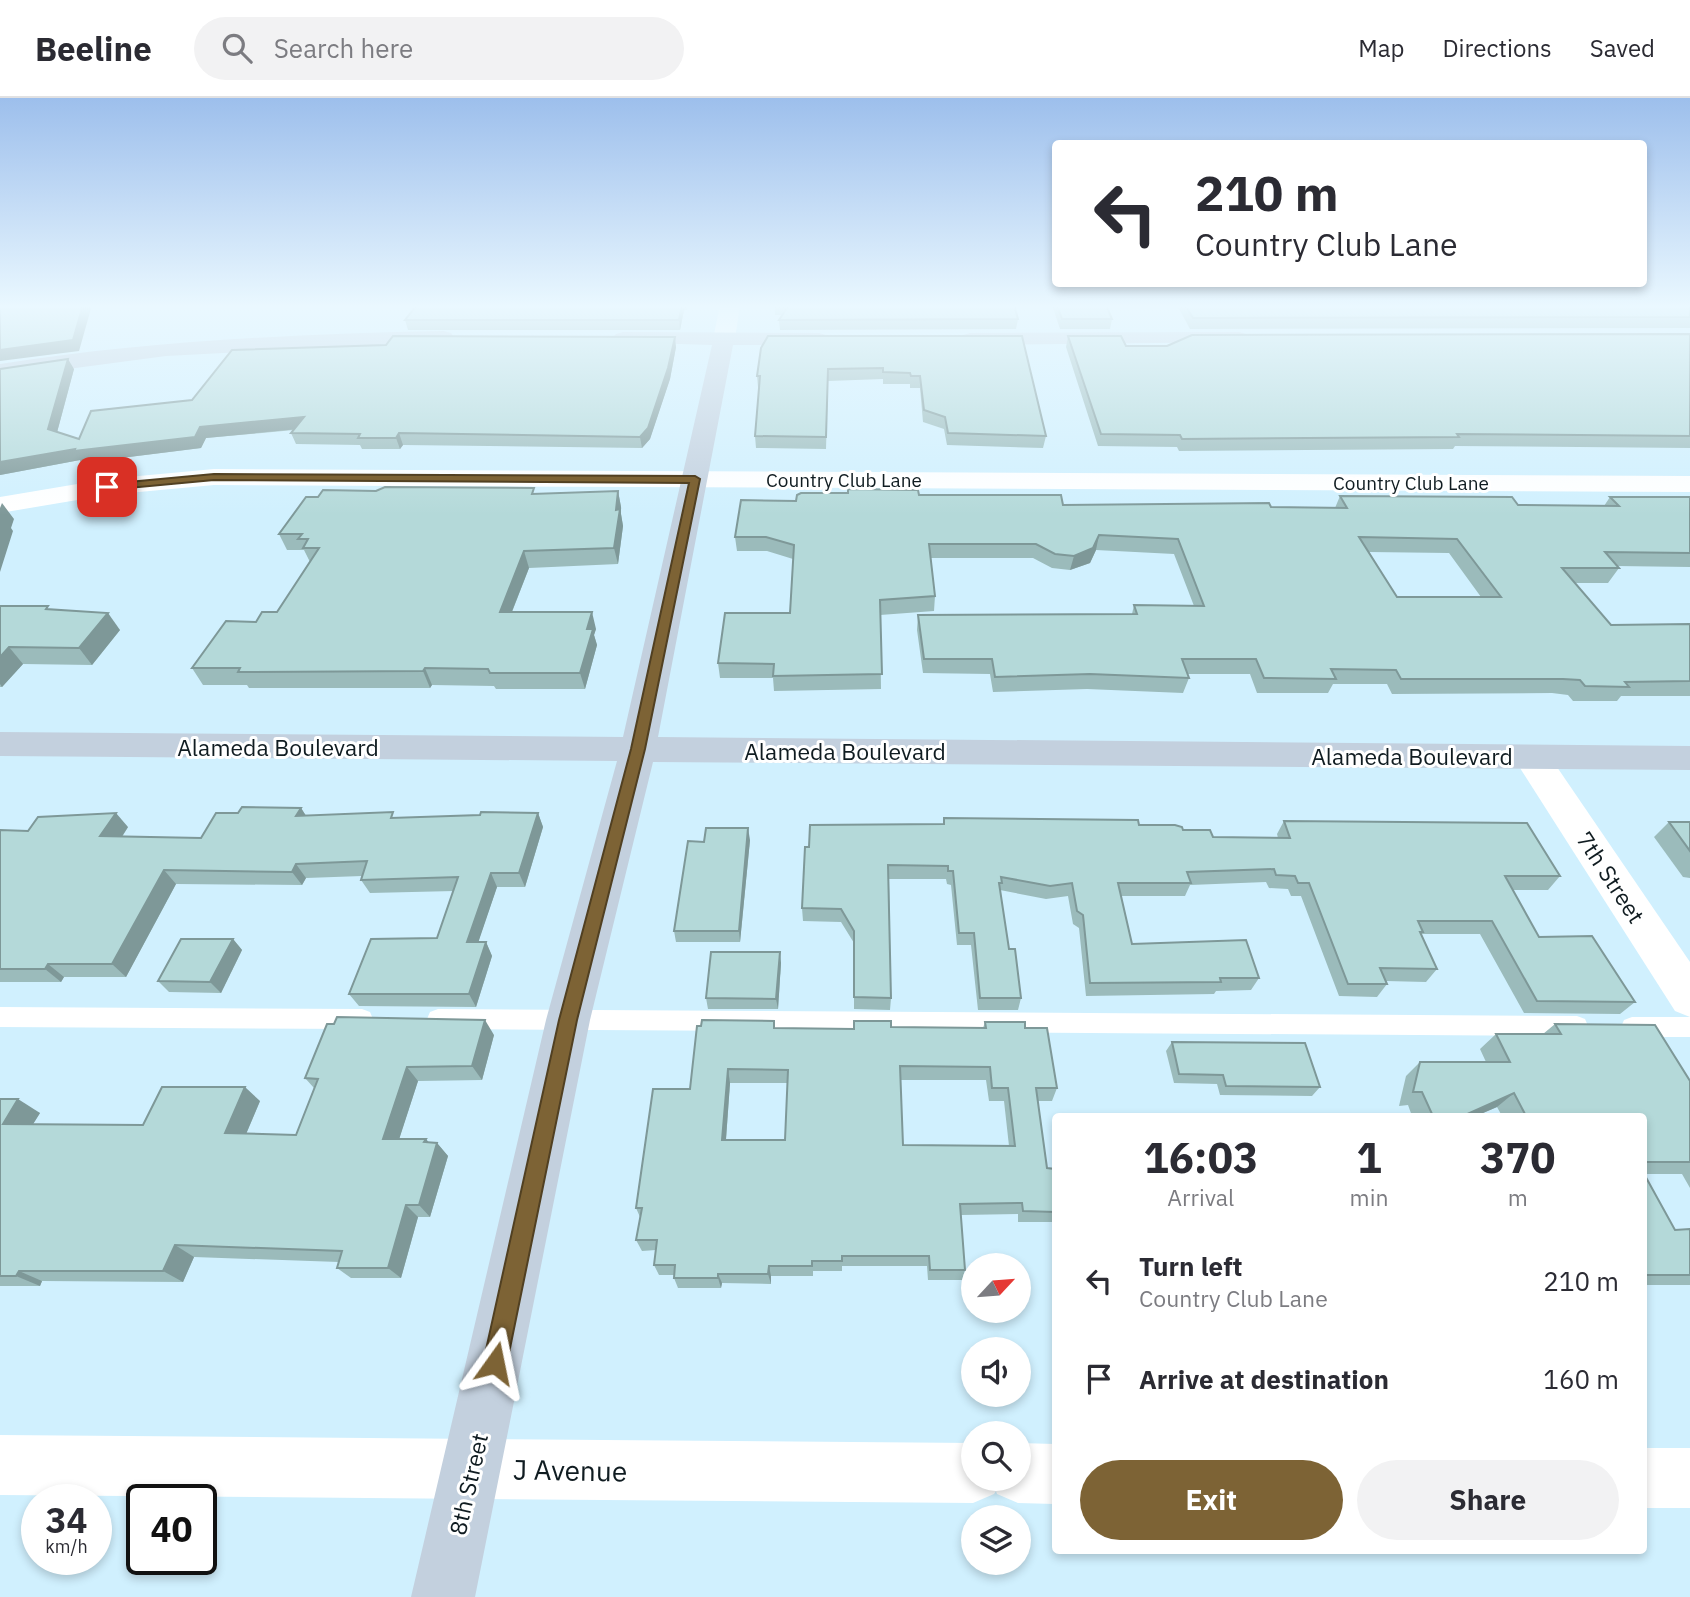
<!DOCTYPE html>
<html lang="en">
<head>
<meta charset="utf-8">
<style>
  body { margin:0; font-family:"IBM Plex Sans",sans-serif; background:#f2f2f3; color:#2b2b33; height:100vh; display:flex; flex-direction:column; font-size:26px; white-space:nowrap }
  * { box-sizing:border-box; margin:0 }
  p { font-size:23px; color:#7c7c81 }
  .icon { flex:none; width:38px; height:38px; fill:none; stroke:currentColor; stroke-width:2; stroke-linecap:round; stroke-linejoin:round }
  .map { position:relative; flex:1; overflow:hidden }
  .side { position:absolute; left:1052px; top:1015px; width:595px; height:441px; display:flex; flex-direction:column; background:#fff; border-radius:7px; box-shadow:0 4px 10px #0003 }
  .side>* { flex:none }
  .guide { position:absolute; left:1052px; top:42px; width:595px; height:147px; border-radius:7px; box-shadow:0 4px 10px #0003; background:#fff; color:#2b2b33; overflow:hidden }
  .needle { width:46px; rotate:64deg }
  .fabs { position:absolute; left:961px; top:1155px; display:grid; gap:14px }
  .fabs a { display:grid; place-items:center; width:70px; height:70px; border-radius:50%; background:#fff; box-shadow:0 4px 10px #0003; font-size:35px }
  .speed { position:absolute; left:21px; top:1386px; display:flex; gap:14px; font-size:35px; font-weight:700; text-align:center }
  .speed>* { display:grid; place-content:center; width:91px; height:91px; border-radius:50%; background:#fff; box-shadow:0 4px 10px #0003; line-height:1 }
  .speed small { font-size:18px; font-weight:400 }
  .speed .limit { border:4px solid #111; border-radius:10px; background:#fff; color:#111 }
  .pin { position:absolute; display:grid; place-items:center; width:60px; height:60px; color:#fff; margin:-30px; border-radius:14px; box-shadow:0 4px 10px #0006 }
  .me { position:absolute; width:77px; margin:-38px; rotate:12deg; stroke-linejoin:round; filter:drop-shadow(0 0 5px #0008) }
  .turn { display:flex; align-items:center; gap:24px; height:147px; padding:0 28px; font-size:32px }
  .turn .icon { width:91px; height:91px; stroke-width:2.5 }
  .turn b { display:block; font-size:49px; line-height:60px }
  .eta { display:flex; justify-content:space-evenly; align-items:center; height:119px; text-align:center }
  .eta b { font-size:42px; font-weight:800; line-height:49px }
  .button { display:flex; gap:14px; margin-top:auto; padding:14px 28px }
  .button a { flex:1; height:80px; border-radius:42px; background:#7d6335; color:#fff; font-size:28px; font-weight:800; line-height:80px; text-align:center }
  .button a+a { background:#f2f2f3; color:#2b2b33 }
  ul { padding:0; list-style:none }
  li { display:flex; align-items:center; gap:21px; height:98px; padding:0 28px }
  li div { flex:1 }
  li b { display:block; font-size:26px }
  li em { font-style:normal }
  header { display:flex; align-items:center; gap:42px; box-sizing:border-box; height:98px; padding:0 35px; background:#fff; border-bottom:2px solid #e1e1e2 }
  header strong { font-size:33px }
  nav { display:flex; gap:38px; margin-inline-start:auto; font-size:24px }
  .search { width:490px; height:63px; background:#f2f2f3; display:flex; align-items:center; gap:18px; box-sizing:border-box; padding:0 24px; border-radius:38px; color:#7c7c81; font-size:26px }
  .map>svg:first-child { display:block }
</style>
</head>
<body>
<header>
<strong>Beeline</strong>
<div class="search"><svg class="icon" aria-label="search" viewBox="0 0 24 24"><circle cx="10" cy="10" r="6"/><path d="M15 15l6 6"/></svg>Search here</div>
<nav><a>Map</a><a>Directions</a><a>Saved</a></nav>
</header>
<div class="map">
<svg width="1690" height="1499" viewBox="0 0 1690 1499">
  <rect width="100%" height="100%" fill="#d0f0fe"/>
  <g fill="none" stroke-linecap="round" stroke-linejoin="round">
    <!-- lane -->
    <g fill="#fff" fill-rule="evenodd">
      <polygon points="0,909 362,911 370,914 373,921 370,928 362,931 0,929"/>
      <polygon points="438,911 1577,918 1585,921 1588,928 1585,935 1577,938 438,931 430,928 427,921 430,914"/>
      <polygon points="1632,919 1690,919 1690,939 1632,939 1624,936 1621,929 1624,922"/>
    </g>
    <!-- street -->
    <g fill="#fff" fill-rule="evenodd">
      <polygon points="720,207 740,207 735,241 731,245 717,245 713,241"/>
      <polygon points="214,371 1690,378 1690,394 214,387 107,397 0,415 0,399 107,381"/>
      <polygon points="1531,647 1544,650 1690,864 1690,919 1675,913 1513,659 1518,650"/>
      <polygon points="0,1337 973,1345 973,1381 1018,1381 1018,1345 1055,1346 1055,1406 1018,1405 997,1396 996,1393 994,1396 973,1405 0,1397"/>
      <rect x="1643" y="1350" width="47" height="60"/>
    </g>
    <!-- secondary -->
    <g fill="#c3d0de" fill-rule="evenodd">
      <path d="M444,233L451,235L454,239L451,243L166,258L0,280V266C147,243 295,236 444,233Z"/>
      <polygon points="623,234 819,235 826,237 830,241 826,245 819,247 733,247 658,639 1690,648 1690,672 653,664 590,922 475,1499 411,1499 546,922 617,663 0,658 0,634 623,639 712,247 616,244 612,240 616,236"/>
      <polygon points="1239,234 1246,236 1250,240 1246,244 970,247 963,245 959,241 963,237 970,235"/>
    </g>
  </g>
  <!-- wall -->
  <g fill="#9bbbbb" fill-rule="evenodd">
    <polygon points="417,207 688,207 687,212 684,212 680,232 408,232 405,222"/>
    <polygon points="775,207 1014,207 1018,221 1016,231 780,232 779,222 782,217 775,217"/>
    <polygon points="1052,207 1106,207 1112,221 1110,231 1060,231"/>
    <polygon points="1177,207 1690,207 1690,230 1190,231"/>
    <polygon points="1690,236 1690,350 1455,348 1453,351 1179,353 1177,349 1098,348 1066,249 1068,238 1126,248"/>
    <polygon points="1022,238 1046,338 1043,350 947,347 944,331 923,324 920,290 910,290 910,286 883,286 883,281 828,283 826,351 756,350 755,338 759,289 758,289 757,278"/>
    <polygon points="676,249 670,281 650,341 642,350 403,347 400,351 362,351 360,347 296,346 291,335 294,332 206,340 201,350 81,365 80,362 0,377 0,271 74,271 57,334 79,341"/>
    <polygon points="618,393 621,409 621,416 623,428 618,466 529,470 512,514 596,531 594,537 597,547 585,591 496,591 494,588 432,587 430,590 249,590 247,587 203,587 192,570 256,524 277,514 310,464 304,452 287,452 279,436 536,396"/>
    <path d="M919,397L1063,407L1335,410L1340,398L1518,407L1604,408L1610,399H1690V469L1617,468L1619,470L1608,485H1575L1611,527L1690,526V598H1621L1617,603H1573L1568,597L1552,595L1392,596L1387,586H1333L1328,595H1257L1250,576H1187L1189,580L1183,595L1087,591L993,594L990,576L923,575L917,532L918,517L1132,516L1134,507L1194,508L1174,456L1096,452L1090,465L1070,472L1052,470L1033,460H931L935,498L934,513L880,517L881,591L774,593L773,580H720L718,565L790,515L793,461L767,453H737L735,439L796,403ZM1369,454L1449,455L1481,499H1397Z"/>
    <polygon points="0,508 51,512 120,532 92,567 23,566 2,589 0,589"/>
    <polygon points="301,710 306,718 397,720 538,715 543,729 525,789 497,789 478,844 486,844 492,858 476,909 359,908 349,896 437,840 454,793 370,795 361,782 362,778 306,780 302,787 176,786 126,879 64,879 61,884 0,884 0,732 28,733 128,729 122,739 201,740 238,715"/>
    <polygon points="944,720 1139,727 1183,732 1213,739 1278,740 1277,736 1284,723 1560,778 1548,792 1512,792 1539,839 1635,904 1620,916 1524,915 1480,836 1422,836 1421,837 1437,871 1426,884 1386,883 1387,886 1377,899 1339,898 1301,798 1291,798 1288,791 1269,790 1266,784 1190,787 1185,798 1121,798 1132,846 1259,880 1251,892 1216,893 1214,896 1086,898 1079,830 1073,826 1068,798 1046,801 1000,792 1009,851 1021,900 1018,912 978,912 971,847 957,847 951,787 947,786 946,781 889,781 891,900 890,912 854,911 854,845 841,824 803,823 802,810 943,726"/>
    <polygon points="1669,724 1690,724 1690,780 1683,779 1654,739"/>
    <polygon points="750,742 740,844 676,844 674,833 704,744"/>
    <polygon points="233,841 242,852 221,895 169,894 158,883"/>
    <polygon points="781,865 778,911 708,911 706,900"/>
    <path d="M985,924L1025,930L1057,990L1052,1003H1038L1047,1070L1055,1071V1124H1018V1116L961,1117L965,1172L962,1182H928L927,1168H842V1173H813V1178H771V1186L722,1185L721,1190H678L674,1180V1177H659L654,1167L656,1152L642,1153L636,1142L640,1119L636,1110L690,991L775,930L854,931L891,929L983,930ZM900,982H986L989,1003H1004L1009,1048L903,1047ZM730,985H788L785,1042H726Z"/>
    <polygon points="1555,926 1690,983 1690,1090 1682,1076 1644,1076 1675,1132 1690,1131 1690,1187 1643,1187 1643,1018 1502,1018 1497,1009 1476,1018 1412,1018 1408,1007 1399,1008 1406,978 1420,964 1486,964 1480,951 1496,936 1543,936"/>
    <polygon points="494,937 482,982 418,983 399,1041 426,1041 428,1044 437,1045 448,1058 430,1119 418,1119 401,1180 351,1180 337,1170 339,1164 194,1159 183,1184 42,1183 40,1188 0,1188 0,1001 40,1015 33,1026 143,1027 260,1003 246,1036 296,1037 314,990 305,980"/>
    <polygon points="1172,944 1320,989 1312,998 1220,997 1217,986 1174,985 1166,953"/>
  </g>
  <!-- shaded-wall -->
  <g fill="#7e9898">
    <polygon points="83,207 92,207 79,253 0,263 0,252"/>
    <polygon points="682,207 683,207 684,212 680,232 679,222"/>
    <polygon points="675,239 676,249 670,281 650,341 642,350 640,339"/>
    <polygon points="68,261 74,271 55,342 48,331"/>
    <polygon points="304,319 309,330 206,340 201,350 81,365 80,362 0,377 0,364 200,329"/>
    <polygon points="399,335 403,347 400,351 396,340"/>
    <polygon points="618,393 621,409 621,416 623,428 618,466 614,450 616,412"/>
    <polygon points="2,405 14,421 11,430 13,433 0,474 0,410"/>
    <polygon points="1099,437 1096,452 1090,465 1070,472 1074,458"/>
    <polygon points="524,453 529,470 505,531 500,514"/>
    <polygon points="592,514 596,531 594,537 597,547 585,591 580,575 587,531"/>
    <polygon points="108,515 120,532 92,567 79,550"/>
    <polygon points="9,549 23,566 2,589 0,586 0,559"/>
    <polygon points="425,570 432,587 430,590 423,573"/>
    <polygon points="301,710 310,724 296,718"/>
    <polygon points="116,715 128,729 113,752 100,738"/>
    <polygon points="538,715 543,729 525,789 519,775"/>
    <polygon points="748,730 750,742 740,844 739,833"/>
    <polygon points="296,766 306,780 302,787 292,774"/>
    <polygon points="164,772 176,786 126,879 112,866"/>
    <polygon points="491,775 497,789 474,857 467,844"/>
    <polygon points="233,841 242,852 221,895 210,884"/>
    <polygon points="486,844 492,858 476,909 469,896"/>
    <polygon points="780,854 781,865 778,911 776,901"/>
    <polygon points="48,866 64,879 61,884 45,871"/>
    <polygon points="485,922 494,937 482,982 472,968"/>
    <polygon points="407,969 418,983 395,1054 383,1041"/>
    <polygon points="728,971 730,985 725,1054 722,1042"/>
    <polygon points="245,989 260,1003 241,1048 225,1035"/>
    <polygon points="1514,995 1497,1009 1476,1018 1463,1018"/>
    <polygon points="18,1001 40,1015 25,1039 3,1026"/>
    <polygon points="426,1041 435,1052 437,1045 448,1058 430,1119 419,1107"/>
    <polygon points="406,1107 418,1119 401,1180 388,1170"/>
    <polygon points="175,1147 194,1159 183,1184 163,1173"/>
    <polygon points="769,1168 771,1178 771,1186 768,1176"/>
    <polygon points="19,1173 42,1183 40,1188 16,1178"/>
    <polygon points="718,1176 722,1185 721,1190 718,1180"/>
  </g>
  <!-- building -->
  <g fill="#b4d9d9" stroke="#7e9898" stroke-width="2" fill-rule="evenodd">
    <polygon points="0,207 83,207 73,242 0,252"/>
    <polygon points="417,207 682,207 679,222 405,222"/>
    <polygon points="789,207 1014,207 1018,221 779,222"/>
    <polygon points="1057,207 1106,207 1112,221 1062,221"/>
    <polygon points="1185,207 1690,207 1690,219 1193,220"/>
    <polygon points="1690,236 1690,338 1457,336 1459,339 1182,341 1180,337 1101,336 1068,238 1121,238 1126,248 1167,248 1192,237"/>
    <polygon points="393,238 675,239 668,270 648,330 640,339 399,335 396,340 358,340 360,336 291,335 304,319 200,329 195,339 74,353 75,351 0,364 0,271 68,261 48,331 79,341 91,313 192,302 232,252 386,247"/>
    <polygon points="768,238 1022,238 1046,338 948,335 945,319 924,312 920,278 911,278 910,275 883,274 883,270 828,271 826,339 755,338 760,278 757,278 761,250"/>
    <polygon points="385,389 534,390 532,396 618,393 616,412 620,411 614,450 524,453 500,514 592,514 587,531 593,531 580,575 490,575 488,571 425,570 423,573 238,574 240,570 192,570 226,523 256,524 262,514 277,514 319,450 303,450 308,441 298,441 302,436 279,436 306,399 318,399 323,392 376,393"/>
    <path d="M848,391L918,392L919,397H1061L1063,407L1269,405L1271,409L1347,410L1340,398L1512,399L1518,407L1619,408L1610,399H1690V455L1605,454L1619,470H1562L1611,527L1690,526V583L1625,584L1629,589L1585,588L1580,582L1563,581H1401L1396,572L1331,571L1336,581L1264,580L1256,561H1182L1189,580L1090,576L995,579L992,561H924L918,517L1137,516L1134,507L1204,508L1178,441L1099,437L1093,450L1074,458L1055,456L1036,446H929L935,498L880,502L882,576L773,578L774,566L718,565L725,515H790L794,447L766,439H735L741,402L796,403L797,397L801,395H848ZM1359,439L1457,441L1501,499H1397Z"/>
    <polygon points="0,508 48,508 46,511 108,515 79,550 9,549 0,559"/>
    <polygon points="242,709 301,710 296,718 393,714 391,720 480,717 481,714 538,715 519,775 491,775 467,844 486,844 469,896 349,896 371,841 437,840 458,779 361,782 367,763 296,766 292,774 164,772 112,866 48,866 45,871 0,871 0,732 28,733 38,719 116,715 100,738 201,740 216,715 238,715"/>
    <polygon points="944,720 1138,722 1139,727 1175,727 1182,729 1183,732 1210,732 1213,739 1290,740 1284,723 1527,725 1560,778 1505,778 1539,839 1592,838 1635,904 1537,903 1492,823 1418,823 1423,834 1420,834 1437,871 1380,870 1387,886 1348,886 1309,785 1298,785 1295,778 1276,777 1274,771 1187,774 1191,785 1118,785 1132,846 1246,842 1259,880 1220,880 1221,884 1090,885 1083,817 1077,813 1072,785 1050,788 1001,779 1002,785 999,785 1009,851 1015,851 1021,900 980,900 974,835 959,835 953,773 948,773 948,768 888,767 891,900 854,899 854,833 841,811 802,810 805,749 809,749 810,727 944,726"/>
    <polygon points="1669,724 1690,724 1690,753"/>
    <polygon points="706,730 748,730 739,833 674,833 688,743 704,744"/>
    <polygon points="181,841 233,841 210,884 158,883"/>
    <polygon points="711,854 780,854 776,901 706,900"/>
    <polygon points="337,919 485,922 472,968 407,969 383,1041 426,1041 424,1044 437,1045 419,1107 406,1107 388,1170 337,1170 342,1153 175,1147 163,1173 19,1173 16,1178 0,1178 0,1001 18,1001 3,1026 143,1027 162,989 245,989 225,1035 296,1037 318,981 305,980 327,926 334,926"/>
    <path d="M702,922L774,923V930L854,931V923H891V929L986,930L985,924H1025V930H1047L1057,990H1036L1047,1070L1055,1071V1114L1023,1113L1022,1105L960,1106L965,1172H930L929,1158H842V1163H812V1168H769L768,1176H718V1180H674L675,1167H654L657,1142H636L642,1110H636L653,991H690L697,928H701ZM900,968L990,969L992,990H1008L1015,1048L903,1047ZM728,971L788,972L785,1042H722Z"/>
    <polygon points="1555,926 1655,927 1690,983 1690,1064 1643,1064 1643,1018 1526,1018 1514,995 1463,1018 1441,1018 1440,1016 1432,1016 1422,994 1413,994 1420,964 1510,964 1496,936 1561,936"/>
    <polygon points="1172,944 1305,945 1320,989 1226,988 1223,977 1179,976"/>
    <polygon points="1643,1074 1675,1132 1690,1131 1690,1177 1643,1177"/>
  </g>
  <!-- sky -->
  <linearGradient id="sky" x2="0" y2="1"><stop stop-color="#9dbfec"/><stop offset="0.5" stop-color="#eaf8ff"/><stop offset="1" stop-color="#eaf8ff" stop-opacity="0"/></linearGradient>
  <rect width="1690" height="417" fill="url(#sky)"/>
  <!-- route -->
  <polygon fill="#7d6335" stroke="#514022" stroke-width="2" points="214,376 695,378 700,381 645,651 577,922 507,1265 503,1273 495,1277 487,1273 483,1265 559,922 631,651 689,385 214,382 107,392 102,389 107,386"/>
  <g text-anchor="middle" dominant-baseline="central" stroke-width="6" stroke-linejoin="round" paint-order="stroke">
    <!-- far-street labels -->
    <g font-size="19" fill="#101c21" stroke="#fff">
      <text x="844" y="382">Country Club Lane</text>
      <text x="1411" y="385">Country Club Lane</text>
    </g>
    <!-- street labels -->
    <g font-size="23" fill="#101c21" stroke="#fff">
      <text x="278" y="649">Alameda Boulevard</text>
      <text x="845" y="653">Alameda Boulevard</text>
      <text x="1412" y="658">Alameda Boulevard</text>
      <text transform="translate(1611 779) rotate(57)">7th Street</text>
      <text transform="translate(468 1386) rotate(-77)">8th Street</text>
    </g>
    <!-- near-street labels -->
    <g font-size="28" fill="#101c21" stroke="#fff">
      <text transform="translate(570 1372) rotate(1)">J Avenue</text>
    </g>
  </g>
</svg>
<div class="fabs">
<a><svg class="needle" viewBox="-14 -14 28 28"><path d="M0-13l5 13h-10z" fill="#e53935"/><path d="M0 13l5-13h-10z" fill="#7c7c81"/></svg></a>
<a><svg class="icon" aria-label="sound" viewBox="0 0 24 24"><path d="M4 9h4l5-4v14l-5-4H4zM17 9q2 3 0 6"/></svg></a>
<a><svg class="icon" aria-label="search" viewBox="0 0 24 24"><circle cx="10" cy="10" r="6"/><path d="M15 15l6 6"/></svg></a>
<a><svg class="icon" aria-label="layers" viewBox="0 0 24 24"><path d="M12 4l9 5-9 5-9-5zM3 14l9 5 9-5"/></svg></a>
</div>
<div class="speed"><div>34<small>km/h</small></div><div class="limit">40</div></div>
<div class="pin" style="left:107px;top:389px;background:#d93025"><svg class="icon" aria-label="arrive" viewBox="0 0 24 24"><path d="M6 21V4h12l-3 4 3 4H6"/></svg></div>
<svg class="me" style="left:495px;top:1265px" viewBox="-20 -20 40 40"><path d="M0-17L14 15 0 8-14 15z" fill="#7d6335" stroke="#fff" stroke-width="4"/></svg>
<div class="guide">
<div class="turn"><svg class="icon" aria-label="left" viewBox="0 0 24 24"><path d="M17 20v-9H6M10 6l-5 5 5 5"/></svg><div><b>210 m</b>Country Club Lane</div></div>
</div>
<section class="side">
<div class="eta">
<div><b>16:03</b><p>Arrival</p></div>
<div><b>1</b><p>min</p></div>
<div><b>370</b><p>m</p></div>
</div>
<ul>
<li><svg class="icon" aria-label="left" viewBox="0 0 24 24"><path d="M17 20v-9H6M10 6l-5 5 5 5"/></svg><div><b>Turn left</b><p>Country Club Lane</p></div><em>210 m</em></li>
<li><svg class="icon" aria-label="arrive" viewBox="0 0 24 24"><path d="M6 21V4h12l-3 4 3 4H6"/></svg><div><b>Arrive at destination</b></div><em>160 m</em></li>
</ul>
<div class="button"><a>Exit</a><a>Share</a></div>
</section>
</div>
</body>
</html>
